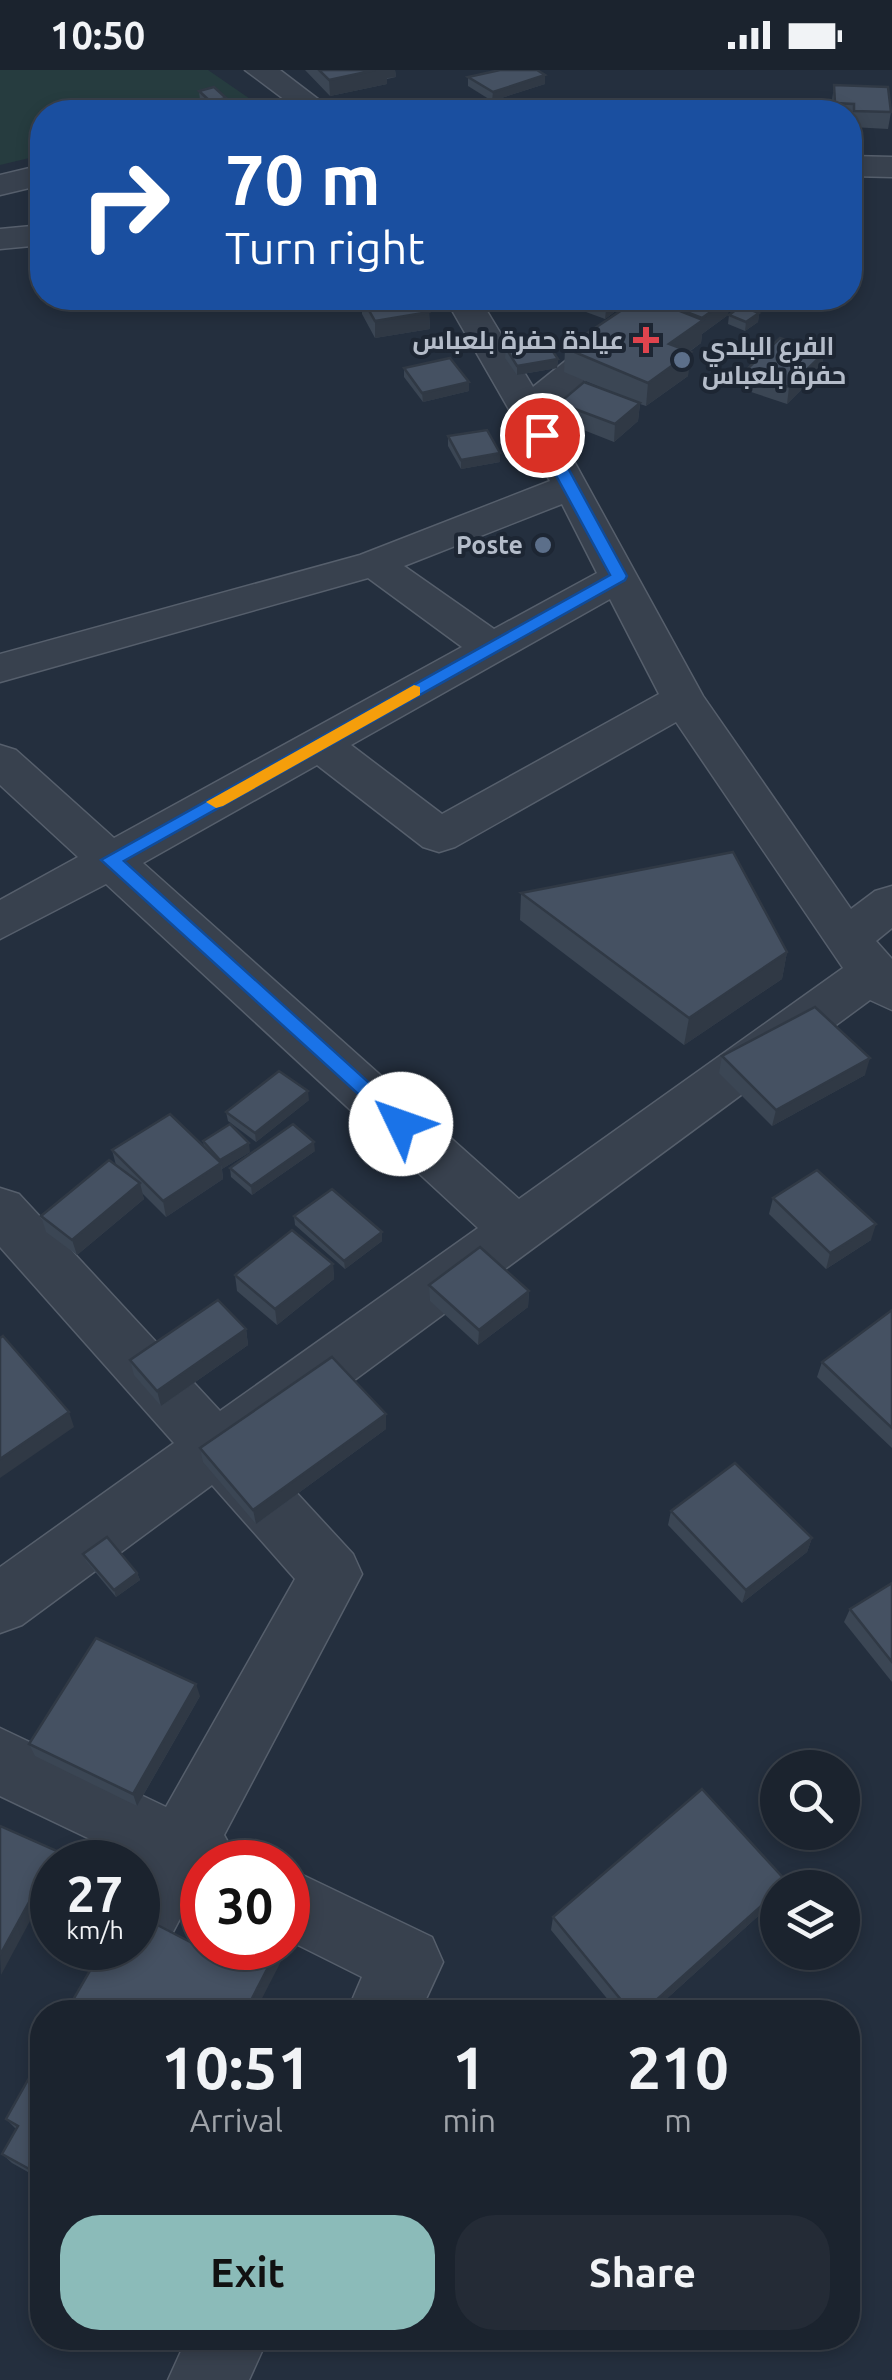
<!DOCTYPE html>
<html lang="en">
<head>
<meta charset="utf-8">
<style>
  body { margin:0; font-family:Ubuntu,Cairo,sans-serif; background:#242b36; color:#f1f3f6; height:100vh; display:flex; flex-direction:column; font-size:38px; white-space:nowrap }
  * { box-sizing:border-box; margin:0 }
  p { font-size:32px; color:#a0a4aa }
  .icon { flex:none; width:55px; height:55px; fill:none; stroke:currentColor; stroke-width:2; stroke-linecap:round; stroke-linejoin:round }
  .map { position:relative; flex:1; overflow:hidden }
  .side { position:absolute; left:30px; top:1930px; width:830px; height:350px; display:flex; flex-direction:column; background:#1b232e; border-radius:40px; box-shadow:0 5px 15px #0003,0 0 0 2px #39404a }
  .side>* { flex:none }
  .guide { position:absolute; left:30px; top:30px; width:832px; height:210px; border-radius:40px; box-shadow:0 5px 15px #0003,0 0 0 2px #39404a; background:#1a4fa0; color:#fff; overflow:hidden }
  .controls { position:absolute; left:760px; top:1680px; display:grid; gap:20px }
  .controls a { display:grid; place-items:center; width:100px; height:100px; border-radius:50%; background:#1b232e; box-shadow:0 5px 15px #0003,0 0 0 2px #39404a; font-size:50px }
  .speed { position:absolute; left:30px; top:1770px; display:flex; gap:20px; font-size:50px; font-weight:700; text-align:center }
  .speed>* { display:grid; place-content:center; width:130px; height:130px; border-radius:50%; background:#1b232e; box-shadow:0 5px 15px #0003,0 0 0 2px #39404a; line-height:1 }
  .speed small { font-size:25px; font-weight:400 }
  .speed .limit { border:15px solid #d22; background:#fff; color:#111 }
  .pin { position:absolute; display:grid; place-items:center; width:85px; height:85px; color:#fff; margin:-42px; border:5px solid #fff; border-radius:50%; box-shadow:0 2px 10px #0007 }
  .me { position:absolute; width:110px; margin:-55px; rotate:312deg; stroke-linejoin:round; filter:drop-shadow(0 0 8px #0008) }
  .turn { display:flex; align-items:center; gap:35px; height:210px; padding:0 30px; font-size:45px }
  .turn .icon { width:130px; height:130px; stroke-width:2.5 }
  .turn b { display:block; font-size:70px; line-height:85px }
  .eta { display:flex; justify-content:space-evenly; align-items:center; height:170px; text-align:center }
  .eta b { font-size:60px; font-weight:600; line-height:70px }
  .button { display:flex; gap:20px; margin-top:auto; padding:20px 30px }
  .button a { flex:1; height:115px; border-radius:40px; background:#8bbbb9; color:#111; font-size:40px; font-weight:600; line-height:115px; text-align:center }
  .button a+a { background:#242b36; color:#f1f3f6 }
  .status { display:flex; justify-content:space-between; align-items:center; height:70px; padding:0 50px; background:#1b232e; direction:ltr }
  .status svg { height:28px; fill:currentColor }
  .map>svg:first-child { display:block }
</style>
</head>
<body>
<div class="status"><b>10:50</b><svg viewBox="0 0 49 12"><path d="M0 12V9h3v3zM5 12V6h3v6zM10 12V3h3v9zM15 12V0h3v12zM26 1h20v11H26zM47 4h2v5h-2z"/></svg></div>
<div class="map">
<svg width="892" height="2310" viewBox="0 0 892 2310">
  <rect width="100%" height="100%" fill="#242f3e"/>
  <!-- green -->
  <polygon fill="#263c3f" points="0,0 208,0 259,35 228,42 42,42 42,85 0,95"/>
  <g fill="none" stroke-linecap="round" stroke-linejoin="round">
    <!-- minor casing -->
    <g stroke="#565f6c" stroke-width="3">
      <g id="minor">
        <polygon points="245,0 280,0 335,42 301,42"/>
        <polygon points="850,86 892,87 892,107 850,106"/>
        <polygon points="42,95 42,115 0,125 0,105"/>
        <polygon points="42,155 42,175 0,179 0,159"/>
        <path d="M445,228H479L533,317L644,228H682L547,342L703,626L851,839L875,821L892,816V858L876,871L892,889V940L870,930L258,1381L353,1484L362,1504L224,1765L239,1792H202V1825L194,1822L163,1881L138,1891L112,1878H138V1792L0,1726V1658L166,1737L295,1509L212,1415L22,1555L0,1563V1497L174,1373L0,1177V1118L19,1124L220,1341L478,1158L106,814L0,869V830L78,787L0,715V675L16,680L114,768L462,577L368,508L0,612V584L360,485L550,411ZM562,434L597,503L494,559L404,496ZM610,529L659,624L442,744L351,675ZM676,652L843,898L519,1129L143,793L317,695L423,777L439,782L455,777Z"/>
        <polygon points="288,1798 432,1867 443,1892 420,1942 347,1942 362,1907 288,1870"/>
        <polygon points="187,2268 268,2268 249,2310 168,2310"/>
      </g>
    </g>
    <!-- minor -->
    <use href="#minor" fill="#38414e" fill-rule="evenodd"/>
  </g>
  <!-- wall -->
  <g fill="#3b4654">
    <polygon points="305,0 395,0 396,7 387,9 387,14 330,26"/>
    <polygon points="468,7 545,14 492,31 468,16"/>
    <polygon points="834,15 891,42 888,59 852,57 850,42 832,42 832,31"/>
    <polygon points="199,21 227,37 212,41 200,30"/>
    <polygon points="353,228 420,228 429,242 430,259 375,268 362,244 362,233 356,234"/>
    <polygon points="548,228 633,228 605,249"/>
    <polygon points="640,228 764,228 750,239 759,243 758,252 745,261 728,254 729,245 739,238 729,235 728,245 702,264 701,273 689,282 688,306 646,336 640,334 638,351 614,372 558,350 559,333 635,332 564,302 565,278"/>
    <polygon points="506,278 558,289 557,298 517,305 505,288"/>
    <polygon points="824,283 821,300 787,334 742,319 744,302"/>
    <polygon points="404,298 469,321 423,332 404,307"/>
    <polygon points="448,366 500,383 500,392 461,399 448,376"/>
    <polygon points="521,823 787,882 782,909 684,975 520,850"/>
    <polygon points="722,986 865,1005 772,1056 719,1003"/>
    <polygon points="309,1030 256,1072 228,1051 226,1042"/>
    <polygon points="203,1071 250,1082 222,1099 223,1109 166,1147 142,1123 144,1129 77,1185 46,1162 41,1146 116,1095 112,1080 204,1077"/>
    <polygon points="315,1081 252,1125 231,1107 230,1098"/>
    <polygon points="773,1128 871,1170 826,1199 769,1144"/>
    <polygon points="294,1146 382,1162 382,1171 345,1199 295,1155"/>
    <polygon points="333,1194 334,1209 277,1255 237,1221 235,1205"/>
    <polygon points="429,1215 529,1221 528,1237 478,1275 430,1231"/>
    <polygon points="892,1240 892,1378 817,1307 822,1292"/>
    <polygon points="246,1259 248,1275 161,1336 134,1305 130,1290"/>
    <polygon points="386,1359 256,1454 203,1392 200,1378"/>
    <polygon points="671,1441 812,1468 807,1482 742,1533 668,1455"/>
    <polygon points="83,1484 137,1503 140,1510 116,1527 86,1491"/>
    <polygon points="892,1513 892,1612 844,1552 850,1539"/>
    <polygon points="200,1626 137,1736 35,1686 29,1674"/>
    <polygon points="787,1812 784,1818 778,1818 778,1828 652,1942 618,1942 551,1860 553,1847"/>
    <polygon points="42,1985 42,2110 12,2093 2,2084 16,2059 6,2049"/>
  </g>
  <!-- shaded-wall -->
  <g fill="#303945">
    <polygon points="375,0 395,0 396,7 387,8 387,14 330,26 329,10"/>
    <polygon points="545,5 545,14 492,31 493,22"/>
    <polygon points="226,28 227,37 212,41 211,32"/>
    <polygon points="612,228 633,228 605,249 607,231"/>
    <polygon points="730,228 728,245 702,264 701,273 667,297 669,274"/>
    <polygon points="750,228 764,228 748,241"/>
    <polygon points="429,242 430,259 375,268 375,251"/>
    <polygon points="759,243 758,252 745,261 746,252"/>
    <polygon points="691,282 688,306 646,336 648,313"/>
    <polygon points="824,283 821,300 787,334 789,317"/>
    <polygon points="558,289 557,298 517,305 517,296"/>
    <polygon points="469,312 469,321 423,332 422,323"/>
    <polygon points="640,333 638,351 614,372 615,354"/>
    <polygon points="500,383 500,392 461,399 461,390"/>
    <polygon points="787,882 782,909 684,975 689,948"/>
    <polygon points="870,988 865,1005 772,1056 776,1040"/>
    <polygon points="308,1021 309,1030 256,1072 255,1063"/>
    <polygon points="314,1072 315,1081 252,1125 251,1116"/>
    <polygon points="249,1073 250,1082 222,1099 220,1090"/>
    <polygon points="221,1093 223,1109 166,1147 163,1131"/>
    <polygon points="140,1113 144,1129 77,1185 72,1170"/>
    <polygon points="876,1154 871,1170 826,1199 830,1183"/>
    <polygon points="382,1162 382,1171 345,1199 344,1191"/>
    <polygon points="333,1194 334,1209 277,1255 275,1239"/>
    <polygon points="529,1221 528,1237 478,1275 479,1260"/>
    <polygon points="246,1259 248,1275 161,1336 157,1321"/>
    <polygon points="69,1342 74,1357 0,1408 0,1389"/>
    <polygon points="386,1344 386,1359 256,1454 253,1440"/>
    <polygon points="812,1468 807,1482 742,1533 746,1520"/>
    <polygon points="137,1503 140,1510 116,1527 114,1520"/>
    <polygon points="196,1614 200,1626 137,1736 133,1724"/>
    <polygon points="57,1781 63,1791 52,1792 52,1810 1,1905 0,1885"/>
    <polygon points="778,1821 778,1828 652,1942 643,1942"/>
    <polygon points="288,1864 290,1874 255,1942 245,1942 278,1878 288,1878"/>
  </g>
  <!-- building -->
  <g fill="#455162" stroke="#303945" stroke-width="2.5">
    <polygon points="319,0 375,0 329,10"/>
    <polygon points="500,0 537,0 545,5 493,22 468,7"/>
    <polygon points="834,15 888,17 891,42 854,41 854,34 835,33"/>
    <polygon points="214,17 226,28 211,32 199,21"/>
    <polygon points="362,228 420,228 429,242 375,251"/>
    <polygon points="640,228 647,228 703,250 669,274 691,282 648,313 565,278"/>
    <polygon points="650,228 730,228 702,248"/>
    <polygon points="741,236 759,243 746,252 729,245"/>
    <polygon points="780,268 824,283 789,317 744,302"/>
    <polygon points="546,271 558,289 517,296 506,278"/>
    <polygon points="450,288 469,312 422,323 404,298"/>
    <polygon points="584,312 640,333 615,354 559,333"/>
    <polygon points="487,360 500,383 461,390 448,366"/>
    <polygon points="733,782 787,882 689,948 521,823"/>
    <polygon points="815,937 870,988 776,1040 722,986"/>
    <polygon points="279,1001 308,1021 255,1063 226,1042"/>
    <polygon points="170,1044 221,1093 163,1131 112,1080"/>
    <polygon points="230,1054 249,1073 220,1090 203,1071"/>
    <polygon points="293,1054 314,1072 251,1116 230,1098"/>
    <polygon points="109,1090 140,1113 72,1170 41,1146"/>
    <polygon points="817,1100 876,1154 830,1183 773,1128"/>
    <polygon points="332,1119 382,1162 344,1191 294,1146"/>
    <polygon points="292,1160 333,1194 275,1239 235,1205"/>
    <polygon points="480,1177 529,1221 479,1260 429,1215"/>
    <polygon points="218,1230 246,1259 157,1321 130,1290"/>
    <polygon points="892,1240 892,1358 822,1292"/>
    <polygon points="3,1266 69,1342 0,1389 0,1268"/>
    <polygon points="332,1287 386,1344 253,1440 200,1378"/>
    <polygon points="735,1393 812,1468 746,1520 671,1441"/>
    <polygon points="107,1467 137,1503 114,1520 83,1484"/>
    <polygon points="892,1513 892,1592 850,1539"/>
    <polygon points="96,1568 196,1614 133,1724 29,1674"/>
    <polygon points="702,1719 787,1812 781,1818 778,1818 778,1821 643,1942 631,1942 553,1847"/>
    <polygon points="0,1756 57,1781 0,1885"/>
    <polygon points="138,1845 202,1878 278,1878 245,1942 66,1942 103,1878 138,1878"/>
    <polygon points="42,1985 42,2106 2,2084 18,2056 6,2049"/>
  </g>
  <!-- route -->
  <polygon fill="#1a73e8" stroke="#114b97" stroke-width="2.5" points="542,361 550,365 627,506 625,510 124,791 408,1048 408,1060 401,1063 101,790 610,505 534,365"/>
  <!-- slow -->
  <polygon fill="#f59e0b" points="414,615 420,617 420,625 223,736 216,738 206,732"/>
  <!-- markers -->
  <path fill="#e0444e" stroke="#1d2633" stroke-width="4" d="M641 255h10v10h10v10h-10v10h-10v-10h-10v-10h10z"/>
  <g fill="#5c6f8a" stroke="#1d2633" stroke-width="4">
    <circle cx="682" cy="290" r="10"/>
    <circle cx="543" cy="475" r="10"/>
  </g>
  <g text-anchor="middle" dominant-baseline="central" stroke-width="8" stroke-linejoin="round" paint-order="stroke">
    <!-- far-poi labels -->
    <g font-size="25" font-weight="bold" fill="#b4bcc9" stroke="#1d2633" text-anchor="end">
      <text x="624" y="270">عيادة حفرة بلعباس</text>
      <text x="702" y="276" text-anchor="start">الفرع البلدي<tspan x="702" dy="29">حفرة بلعباس</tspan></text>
      <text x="523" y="475">Poste</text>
    </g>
  </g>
</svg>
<div class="controls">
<a><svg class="icon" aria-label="search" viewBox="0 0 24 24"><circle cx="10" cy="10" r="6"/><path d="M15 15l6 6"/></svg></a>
<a><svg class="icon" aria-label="layers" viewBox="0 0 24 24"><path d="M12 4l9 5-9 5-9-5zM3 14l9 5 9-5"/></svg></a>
</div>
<div class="speed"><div>27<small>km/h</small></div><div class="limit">30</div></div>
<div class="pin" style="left:542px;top:365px;background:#d93025"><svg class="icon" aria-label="arrive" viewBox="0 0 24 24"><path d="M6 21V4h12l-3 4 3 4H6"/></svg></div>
<svg class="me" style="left:401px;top:1054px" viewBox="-20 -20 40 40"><circle r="19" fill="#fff"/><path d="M0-13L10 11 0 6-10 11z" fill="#1a73e8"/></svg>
<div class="guide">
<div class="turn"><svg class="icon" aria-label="right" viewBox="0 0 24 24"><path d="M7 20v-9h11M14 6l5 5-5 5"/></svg><div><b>70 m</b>Turn right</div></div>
</div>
<section class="side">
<div class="eta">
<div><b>10:51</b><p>Arrival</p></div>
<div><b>1</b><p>min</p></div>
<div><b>210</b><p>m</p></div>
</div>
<div class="button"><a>Exit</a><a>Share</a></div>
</section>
</div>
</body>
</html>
